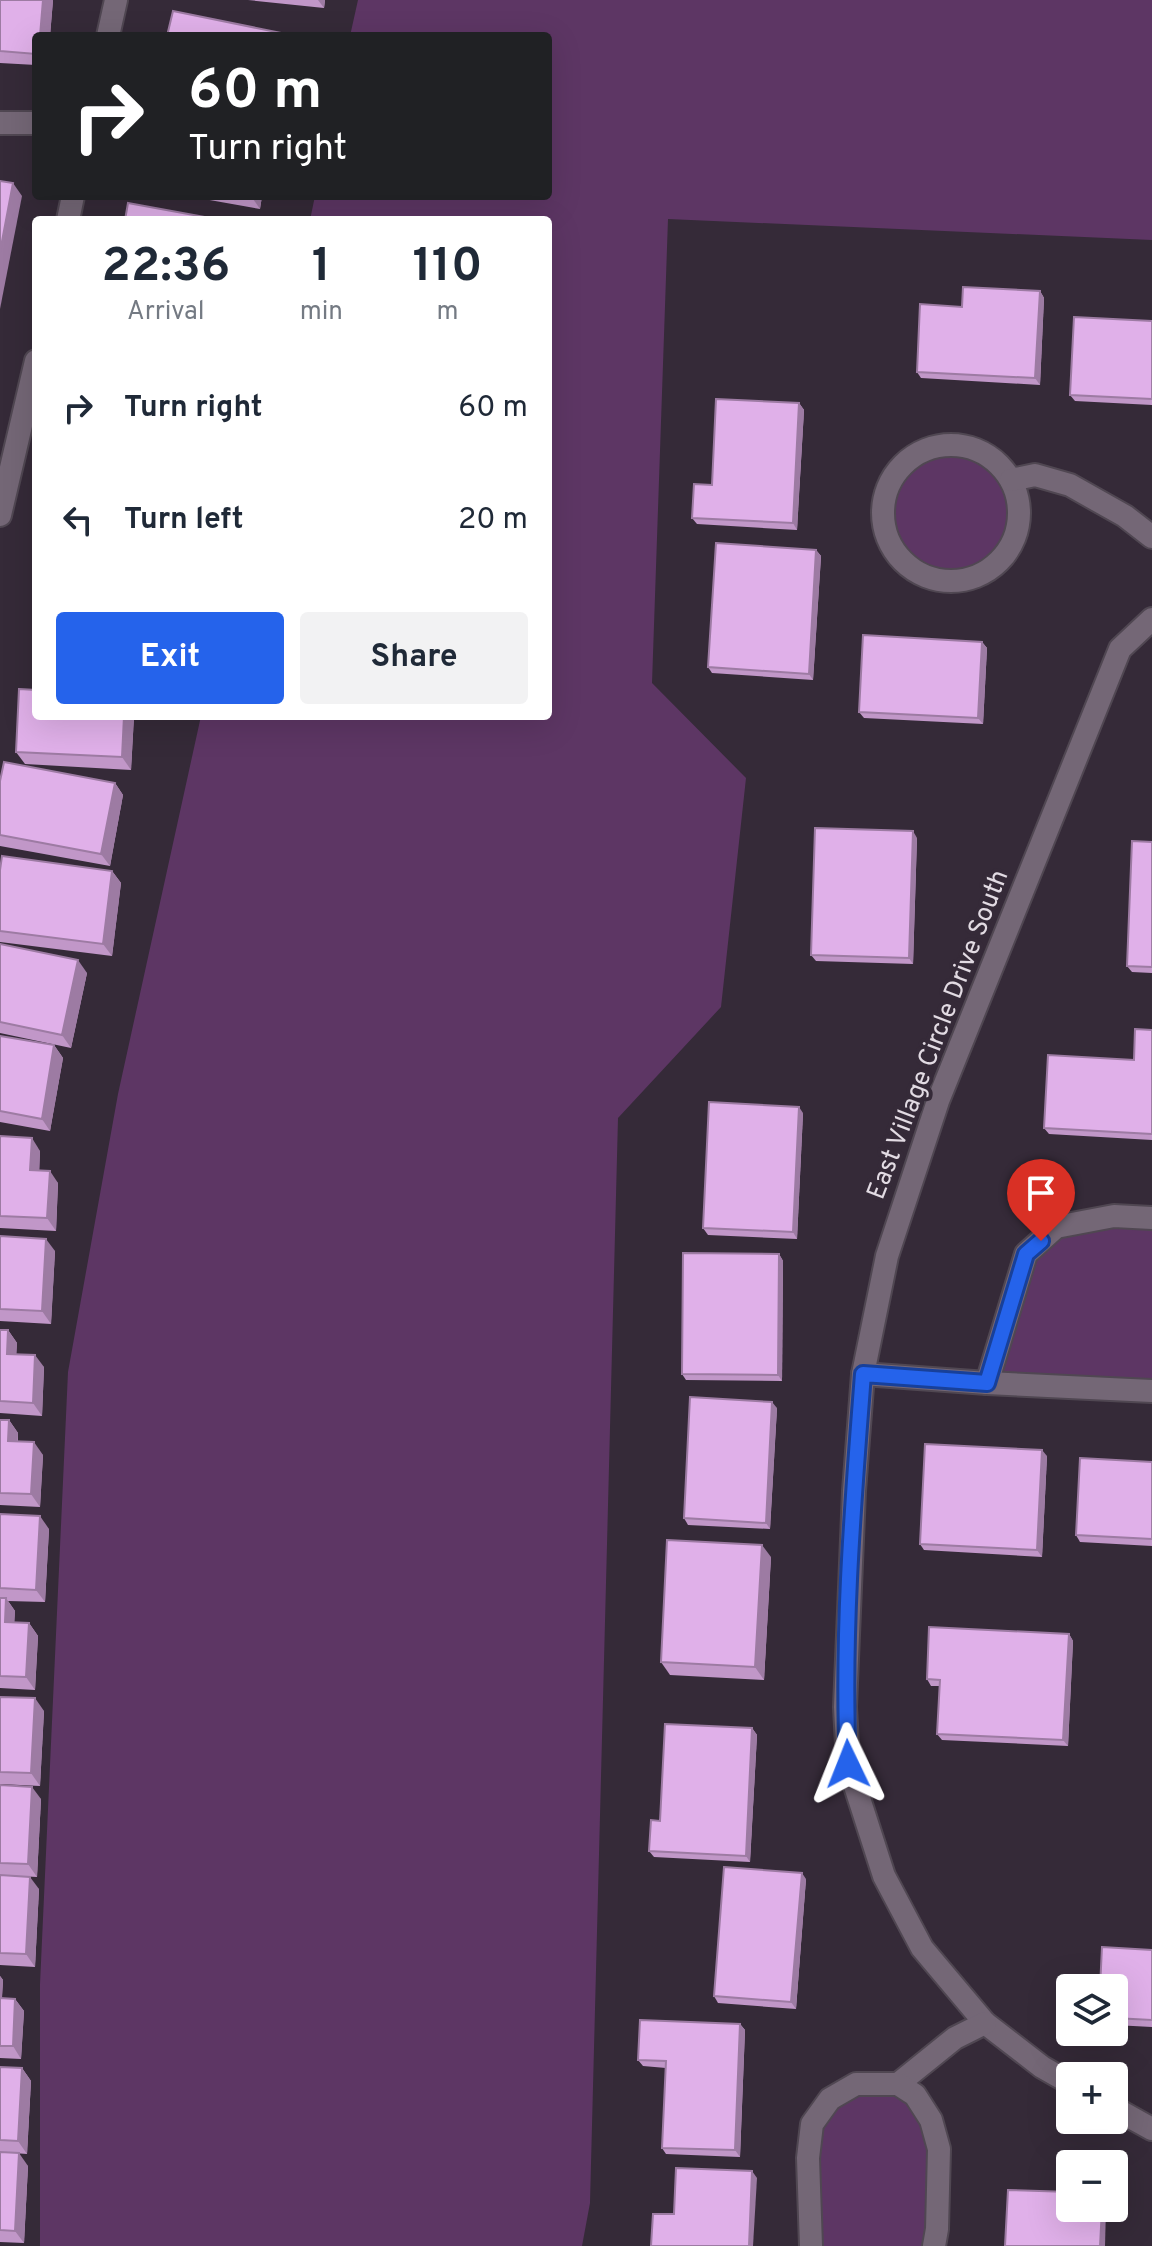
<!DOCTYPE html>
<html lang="en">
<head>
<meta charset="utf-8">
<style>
  body { margin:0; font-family:Overpass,sans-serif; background:#f2f2f3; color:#1f2937; height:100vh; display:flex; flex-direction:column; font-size:30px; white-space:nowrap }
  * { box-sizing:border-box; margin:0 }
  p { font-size:26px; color:#747a83 }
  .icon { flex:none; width:44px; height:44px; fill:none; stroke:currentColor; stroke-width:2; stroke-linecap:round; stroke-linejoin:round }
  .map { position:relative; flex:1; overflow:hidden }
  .sheet { position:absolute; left:32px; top:216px; width:520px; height:504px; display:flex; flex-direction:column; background:#fff; border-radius:8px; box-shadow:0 8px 32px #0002 }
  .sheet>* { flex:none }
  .guide { position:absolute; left:32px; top:32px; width:520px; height:168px; border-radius:8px; box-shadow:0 8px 32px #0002; background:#202124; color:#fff; overflow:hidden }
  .fabs { position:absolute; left:1056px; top:1974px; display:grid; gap:16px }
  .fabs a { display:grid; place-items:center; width:72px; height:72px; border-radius:8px; background:#fff; box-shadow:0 8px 32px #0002; font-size:40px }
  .pin { position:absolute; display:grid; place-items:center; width:68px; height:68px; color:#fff; margin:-82px -34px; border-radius:50% 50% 50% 0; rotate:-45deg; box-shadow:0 0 8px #0007 }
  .pin .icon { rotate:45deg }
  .me { position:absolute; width:88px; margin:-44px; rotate:358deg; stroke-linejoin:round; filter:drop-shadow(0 0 6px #0008) }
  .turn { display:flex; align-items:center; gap:28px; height:168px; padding:0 24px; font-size:36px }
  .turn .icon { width:104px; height:104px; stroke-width:2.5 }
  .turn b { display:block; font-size:56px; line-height:68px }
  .eta { display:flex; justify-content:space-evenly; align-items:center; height:136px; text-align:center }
  .eta b { font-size:48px; font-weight:700; line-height:56px }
  .primary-button { display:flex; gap:16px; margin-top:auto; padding:16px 24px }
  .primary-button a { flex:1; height:92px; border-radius:8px; background:#2563eb; color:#fff; font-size:32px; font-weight:700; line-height:92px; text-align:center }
  .primary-button a+a { background:#f2f2f3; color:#1f2937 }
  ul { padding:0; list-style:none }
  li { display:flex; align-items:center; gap:24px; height:112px; padding:0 24px }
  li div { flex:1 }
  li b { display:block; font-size:30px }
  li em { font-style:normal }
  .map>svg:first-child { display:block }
</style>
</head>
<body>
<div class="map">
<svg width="1152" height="2246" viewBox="0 0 1152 2246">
  <rect width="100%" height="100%" fill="#352a38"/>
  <!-- green -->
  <g fill="#5d3664">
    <polygon points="358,0 1152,0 1152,240 668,219 652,683 746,778 721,1007 618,1118 590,2203 582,2246 40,2246 40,1984 68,1372 118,1094 201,716 548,716 548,220 310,220 315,196 548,196 548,36 350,36"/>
    <circle cx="951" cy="513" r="68"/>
    <polygon points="1152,1218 1152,1391 987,1383 1026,1254 1056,1227"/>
    <polygon points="898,2084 931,2120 934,2246 811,2246 808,2158 830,2099"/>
  </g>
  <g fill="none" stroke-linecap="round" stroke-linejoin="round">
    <!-- minor casing -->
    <g stroke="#504752" stroke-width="26">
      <g id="minor">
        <polyline points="108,36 116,0"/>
        <polyline points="0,123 36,123"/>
        <polyline points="68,220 73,196"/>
        <circle cx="951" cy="513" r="68"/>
        <polyline points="1011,480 1035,475 1070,485 1125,516 1152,537"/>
        <polyline points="0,515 36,361"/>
        <polyline points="863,1374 987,1383 1152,1391"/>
        <polyline points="987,1383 1026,1254 1056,1227 1114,1216 1152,1218"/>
        <polyline points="1070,2083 1042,2067 985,2023 922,1948 884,1876 848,1764 845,1707 854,1491 863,1374 887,1256 938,1101 1120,649 1152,619"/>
        <polyline points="898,2084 955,2038 985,2023"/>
        <polyline points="1114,2108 1152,2129"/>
        <polyline points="811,2246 808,2158 812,2124 830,2099 856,2084 898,2084 915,2095 931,2120 939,2149 937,2229 934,2246"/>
      </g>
    </g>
    <!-- minor -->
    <use href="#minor" stroke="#746776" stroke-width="22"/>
  </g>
  <!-- wall -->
  <g fill="#c197c8">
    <polygon points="0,0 53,0 50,36 36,36 36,65 0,63"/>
    <polygon points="248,0 325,0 324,8"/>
    <polygon points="187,196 262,196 260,209"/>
    <polygon points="1040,291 1044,298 1040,385 921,378 917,372 962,307"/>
    <polygon points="1152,321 1152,405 1075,401 1070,395"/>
    <polygon points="799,403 804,410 797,530 697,524 692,518"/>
    <polygon points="816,550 821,556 813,680 712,673 708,667"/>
    <polygon points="982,642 987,648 983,724 864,718 859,712"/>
    <polygon points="134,716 131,770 25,764 16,752"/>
    <polygon points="0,781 115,783 123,795 110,866 0,846"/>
    <polygon points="917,838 913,964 816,961 811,955"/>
    <polygon points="1152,842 1152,973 1132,972 1127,966"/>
    <polygon points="0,870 112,871 121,883 112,956 0,942"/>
    <polygon points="0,944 87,973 71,1048 0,1033"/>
    <polygon points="1152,1030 1152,1140 1049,1134 1044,1128 1134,1060"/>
    <polygon points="0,1036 54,1045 63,1058 50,1131 0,1122"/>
    <polygon points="803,1113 797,1239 708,1235 703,1228"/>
    <polygon points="0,1136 40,1151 39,1170 58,1183 56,1231 0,1228"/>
    <polygon points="0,1236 55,1251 51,1324 0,1321"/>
    <polygon points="779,1254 783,1261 782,1381 686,1380 682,1374"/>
    <polygon points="0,1330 8,1330 17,1343 16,1354 44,1367 42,1416 0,1413"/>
    <polygon points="777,1408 770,1529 688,1525 684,1518"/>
    <polygon points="0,1420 9,1420 18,1433 18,1441 43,1455 40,1507 0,1505"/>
    <polygon points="1047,1456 1042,1557 924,1550 920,1544"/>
    <polygon points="1152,1462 1152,1546 1080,1542 1076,1535"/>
    <polygon points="0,1514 49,1529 45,1602 8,1601 15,1611 14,1622 29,1623 38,1636 35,1690 0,1688"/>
    <polygon points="771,1557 764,1680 670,1675 661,1662"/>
    <polygon points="1069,1634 1073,1641 1068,1746 942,1740 937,1734 940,1686 931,1686 927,1679"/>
    <polygon points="0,1697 44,1711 40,1786 0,1784"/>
    <polygon points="752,1728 757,1735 750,1862 654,1857 649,1851 660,1821"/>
    <polygon points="0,1785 41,1799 37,1877 0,1875"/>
    <polygon points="0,1875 39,1889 35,1967 0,1965"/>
    <polygon points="806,1879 796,2009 718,2003 714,1996"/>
    <polygon points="1152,1950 1152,2027 1114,2025 1114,1988"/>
    <polygon points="0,1976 3,1980 2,1998 15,1999 24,2011 21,2059 0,2058"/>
    <polygon points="740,2024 745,2030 740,2157 666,2154 662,2148 666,2068 643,2066 638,2060"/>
    <polygon points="0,2067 22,2068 31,2081 27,2154 0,2152"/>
    <polygon points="0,2152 28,2166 24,2243 0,2242"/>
  </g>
  <!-- shaded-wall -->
  <g fill="#9d7ba3">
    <polygon points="43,0 53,0 50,36 40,36"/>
    <polygon points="318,0 325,0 324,8"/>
    <polygon points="13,183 22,196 0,309 0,252"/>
    <polygon points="251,196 262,196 260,209"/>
    <polygon points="1040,291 1044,298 1040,385 1035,378"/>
    <polygon points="799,403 804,410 797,530 793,523"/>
    <polygon points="816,550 821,556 813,680 809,674"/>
    <polygon points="982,642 987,648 983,724 978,718"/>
    <polygon points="124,716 134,716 131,770 122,757"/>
    <polygon points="115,783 123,795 110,866 101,854"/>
    <polygon points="913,831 917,838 913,964 909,958"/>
    <polygon points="112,871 121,883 112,956 103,944"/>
    <polygon points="78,960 87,973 71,1048 62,1035"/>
    <polygon points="54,1045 63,1058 50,1131 42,1119"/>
    <polygon points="799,1107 803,1113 797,1239 793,1232"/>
    <polygon points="32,1138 40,1151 39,1182 30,1170"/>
    <polygon points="50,1171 58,1183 56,1231 47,1218"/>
    <polygon points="46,1239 55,1251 51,1324 42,1311"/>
    <polygon points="779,1254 783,1261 782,1381 778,1375"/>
    <polygon points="8,1330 17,1343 16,1366 7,1354"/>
    <polygon points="35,1355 44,1367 42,1416 33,1403"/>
    <polygon points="772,1402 777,1408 770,1529 766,1523"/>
    <polygon points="9,1420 18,1433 17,1453 8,1441"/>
    <polygon points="34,1442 43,1455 40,1507 31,1494"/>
    <polygon points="1042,1450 1047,1456 1042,1557 1037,1550"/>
    <polygon points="40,1516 49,1529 45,1602 36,1590"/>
    <polygon points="762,1545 771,1557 764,1680 755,1667"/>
    <polygon points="6,1598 15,1611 14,1634 5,1622"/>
    <polygon points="29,1623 38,1636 35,1690 26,1677"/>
    <polygon points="1069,1634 1073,1641 1068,1746 1063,1740"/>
    <polygon points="35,1698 44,1711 40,1786 31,1773"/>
    <polygon points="752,1728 757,1735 750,1862 746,1856"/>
    <polygon points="32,1787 41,1799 37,1877 28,1864"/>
    <polygon points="802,1873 806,1879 796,2009 791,2002"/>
    <polygon points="30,1877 39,1889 35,1967 26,1954"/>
    <polygon points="0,1976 3,1980 1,2010 0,2008"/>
    <polygon points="15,1999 24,2011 21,2059 13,2046"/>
    <polygon points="740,2024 745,2030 740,2157 735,2150"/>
    <polygon points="22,2068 31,2081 27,2154 18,2141"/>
    <polygon points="19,2153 28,2166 24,2243 15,2231"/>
    <polygon points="752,2171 757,2178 753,2246 749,2246"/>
    <polygon points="1102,2208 1106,2208 1105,2246 1100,2246"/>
  </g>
  <!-- building -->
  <g fill="#e0b0e9" stroke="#9d7ba3" stroke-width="2">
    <polygon points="0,0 43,0 40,36 36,36 36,54 0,51"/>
    <polygon points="173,11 296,36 167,36"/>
    <polygon points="0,181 13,183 0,252"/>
    <polygon points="128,203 221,220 125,220"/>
    <polygon points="963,287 1040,291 1035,378 917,372 920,304 962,307"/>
    <polygon points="1074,317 1152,321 1152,399 1070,395"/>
    <polygon points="716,399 799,403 793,523 692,518 694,484 712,485"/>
    <polygon points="716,543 816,550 809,674 708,667"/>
    <polygon points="863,635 982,642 978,718 859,712"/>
    <polygon points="19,689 36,690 36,716 124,716 122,757 16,752"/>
    <polygon points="4,762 115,783 101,854 0,835 0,781"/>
    <polygon points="815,828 913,831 909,958 811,955"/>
    <polygon points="1132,841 1152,842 1152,967 1127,966"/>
    <polygon points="2,856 112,871 103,944 0,931 0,870"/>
    <polygon points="0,944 78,960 62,1035 0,1022"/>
    <polygon points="1135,1029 1152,1030 1152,1134 1044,1128 1048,1055 1134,1060"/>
    <polygon points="0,1036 54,1045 42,1119 0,1111"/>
    <polygon points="709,1102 799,1107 793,1232 703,1228"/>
    <polygon points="0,1136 32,1138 30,1170 50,1171 47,1218 0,1216"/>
    <polygon points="0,1236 46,1239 42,1311 0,1309"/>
    <polygon points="683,1253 779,1254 778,1375 682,1374"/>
    <polygon points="0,1330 8,1330 7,1354 35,1355 33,1403 0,1401"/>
    <polygon points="690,1397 772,1402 766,1523 684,1518"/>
    <polygon points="0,1420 9,1420 8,1441 34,1442 31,1494 0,1493"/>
    <polygon points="925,1444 1042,1450 1037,1550 920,1544"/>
    <polygon points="1080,1458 1152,1462 1152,1539 1076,1535"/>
    <polygon points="0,1514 40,1516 36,1590 0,1588"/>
    <polygon points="667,1540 762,1545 755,1667 661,1662"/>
    <polygon points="0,1598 6,1598 5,1622 29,1623 26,1677 0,1676"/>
    <polygon points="929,1627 1069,1634 1063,1740 937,1734 940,1680 927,1679"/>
    <polygon points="0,1697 35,1698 31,1773 0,1772"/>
    <polygon points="665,1724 752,1728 746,1856 649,1851 651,1820 660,1821"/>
    <polygon points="0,1785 32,1787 28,1864 0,1863"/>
    <polygon points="724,1867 802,1873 791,2002 714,1996"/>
    <polygon points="0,1875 30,1877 26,1954 0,1953"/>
    <polygon points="1102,1947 1152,1950 1152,2020 1114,2018 1114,1988 1100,1988"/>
    <polygon points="0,1998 15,1999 13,2046 0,2046"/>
    <polygon points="640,2020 740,2024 735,2150 662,2148 666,2061 638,2060"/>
    <polygon points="0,2067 22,2068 18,2141 0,2140"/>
    <polygon points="0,2152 19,2153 15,2231 0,2230"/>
    <polygon points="676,2168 752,2171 749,2246 651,2246 653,2214 674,2214"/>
    <polygon points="1008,2190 1070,2192 1070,2208 1102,2208 1100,2246 1005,2246"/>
  </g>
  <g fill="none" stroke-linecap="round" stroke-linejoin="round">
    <!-- route casing -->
    <g stroke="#184099" stroke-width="20">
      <path id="route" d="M848,1764C842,1634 853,1503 863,1374L987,1383L1026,1254L1041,1241"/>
    </g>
    <!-- route -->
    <use href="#route" stroke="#2563eb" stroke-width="14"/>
  </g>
  <g text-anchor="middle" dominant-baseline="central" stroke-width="8" stroke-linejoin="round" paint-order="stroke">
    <!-- street labels -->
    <g font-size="26" fill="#e2dbe3" stroke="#352a38">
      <text transform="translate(939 1035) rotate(-69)">East Village Circle Drive South</text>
    </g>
  </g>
</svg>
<div class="fabs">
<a><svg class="icon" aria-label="layers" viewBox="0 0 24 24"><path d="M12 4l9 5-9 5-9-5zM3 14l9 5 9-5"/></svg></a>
<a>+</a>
<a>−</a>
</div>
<div class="pin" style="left:1041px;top:1241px;background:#d93025"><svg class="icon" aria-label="arrive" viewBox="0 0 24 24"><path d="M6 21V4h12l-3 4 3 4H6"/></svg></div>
<svg class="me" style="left:848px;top:1764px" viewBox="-20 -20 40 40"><path d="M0-17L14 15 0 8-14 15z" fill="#2563eb" stroke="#fff" stroke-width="4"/></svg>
<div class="guide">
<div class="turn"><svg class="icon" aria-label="right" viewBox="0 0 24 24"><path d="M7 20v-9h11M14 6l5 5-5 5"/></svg><div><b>60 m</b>Turn right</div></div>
</div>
<section class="sheet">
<div class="eta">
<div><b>22:36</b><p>Arrival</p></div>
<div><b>1</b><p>min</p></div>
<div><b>110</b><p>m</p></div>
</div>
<ul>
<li><svg class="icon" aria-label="right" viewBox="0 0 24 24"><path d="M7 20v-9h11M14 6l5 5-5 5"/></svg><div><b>Turn right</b></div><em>60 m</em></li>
<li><svg class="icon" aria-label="left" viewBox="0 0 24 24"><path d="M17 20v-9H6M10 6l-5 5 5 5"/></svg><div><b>Turn left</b></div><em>20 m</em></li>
</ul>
<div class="primary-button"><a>Exit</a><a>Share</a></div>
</section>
</div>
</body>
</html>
